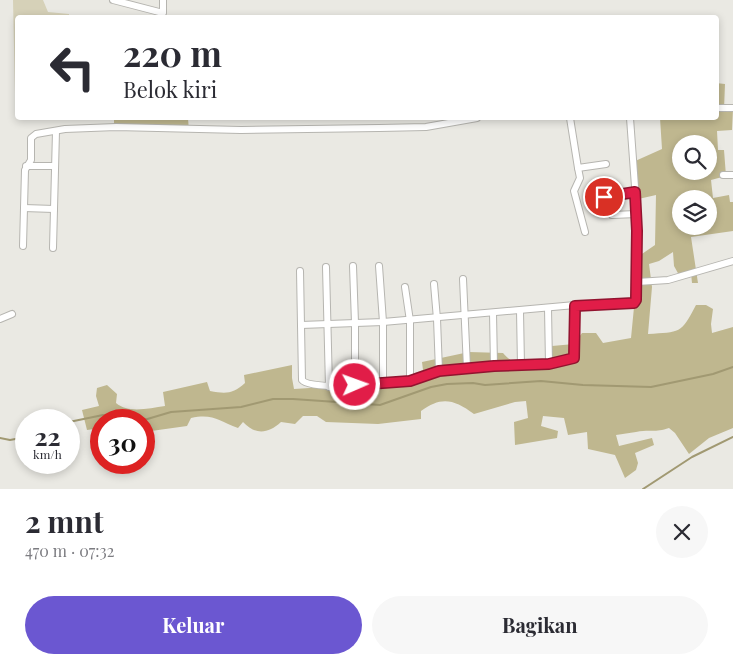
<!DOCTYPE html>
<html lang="id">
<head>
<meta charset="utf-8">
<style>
  body { margin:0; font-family:"Playfair Display",serif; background:#f7f7f7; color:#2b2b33; height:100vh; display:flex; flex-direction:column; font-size:19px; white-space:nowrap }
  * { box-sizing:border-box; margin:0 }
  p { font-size:16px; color:#7c7c81 }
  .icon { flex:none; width:28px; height:28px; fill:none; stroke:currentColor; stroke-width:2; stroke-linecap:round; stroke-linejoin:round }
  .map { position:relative; height:489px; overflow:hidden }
  .side { display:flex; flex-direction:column; background:#fff; flex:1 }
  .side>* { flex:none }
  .hud { position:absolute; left:15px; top:15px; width:704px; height:105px; border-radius:5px; box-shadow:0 2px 8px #0003; background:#fff; color:#2b2b33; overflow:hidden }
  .fabs { position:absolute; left:672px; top:135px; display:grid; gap:10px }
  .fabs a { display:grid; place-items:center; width:45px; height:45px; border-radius:50%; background:#fff; box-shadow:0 2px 8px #0003; font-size:25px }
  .speed { position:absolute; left:15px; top:409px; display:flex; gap:10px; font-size:25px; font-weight:700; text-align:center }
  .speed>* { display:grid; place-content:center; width:65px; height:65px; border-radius:50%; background:#fff; box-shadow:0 2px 8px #0003; line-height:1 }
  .speed small { font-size:12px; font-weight:400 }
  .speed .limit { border:8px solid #d22; background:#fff; color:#111 }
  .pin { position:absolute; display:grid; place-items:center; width:42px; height:42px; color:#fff; margin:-21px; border:2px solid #fff; border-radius:50%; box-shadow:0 1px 5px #0007 }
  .me { position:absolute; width:55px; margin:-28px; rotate:88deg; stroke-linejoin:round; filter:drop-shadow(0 0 4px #0008) }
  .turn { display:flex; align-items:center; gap:18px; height:105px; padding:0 25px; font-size:22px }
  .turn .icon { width:65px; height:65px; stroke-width:2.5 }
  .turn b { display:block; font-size:35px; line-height:42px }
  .round { display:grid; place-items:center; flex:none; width:52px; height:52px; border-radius:26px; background:#f7f7f7 }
  .overview { display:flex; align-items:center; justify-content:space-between; height:85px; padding:0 25px }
  h1 { font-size:30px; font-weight:700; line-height:38px }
  .button { display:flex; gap:10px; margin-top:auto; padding:10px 25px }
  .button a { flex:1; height:58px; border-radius:30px; background:#6b57d1; color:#fff; font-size:20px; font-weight:700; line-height:58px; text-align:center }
  .button a+a { background:#f7f7f7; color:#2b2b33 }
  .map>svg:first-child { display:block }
</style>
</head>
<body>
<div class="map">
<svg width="733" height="489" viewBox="0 0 733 489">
  <rect width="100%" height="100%" fill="#eae9e3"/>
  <!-- green -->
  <polygon fill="#d6d1b8" points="13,0 43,0 48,12 69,14 69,17 18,18 18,94 15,94"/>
  <!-- forest -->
  <g fill="#bfb78f" fill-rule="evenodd">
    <path d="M716,83L725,84L724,109H733L732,130L717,131L718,150H724L726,176L711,180L713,198L729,195L730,202H733V231L691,237L698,283H692L691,273L679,275L674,266L673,252L659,261L649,264L652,287L648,334C680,332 681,334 696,305H706L713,309L711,324L712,333L733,327V428L709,438L689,454L675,433L669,428C655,433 650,429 636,432C629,433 623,434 616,435L619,446L652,438L654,445L635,453L638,463L636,470L625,478L615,455L588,449L587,432L568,435L564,418L543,416L541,426L558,431L557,438L515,445L514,422L528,418L526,401L515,402L474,414C454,399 441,396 421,411V419L378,424L326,422L317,416H303L295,424L281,422C268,434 255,435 243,422L238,428C219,421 213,413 191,418L187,426L144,432V420H101V428L87,430L82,410L99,406L96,396L97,388L107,385L117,394L116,403C129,414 149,408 165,406L163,392L207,382L210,391C226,394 233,394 245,383L244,375L292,365V378L294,389L341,386L339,374L361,371L372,387L394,381L423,370L422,362L469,352L503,353C516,368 526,366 545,362L552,346L574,344L582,333H596L603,343L631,338L639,256L655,245L656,195L634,200L633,162L662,149L660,118H716ZM681,144H709V171H681ZM681,199H709V226H681Z"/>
    <polygon points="114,118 188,118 189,132 114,129"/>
  </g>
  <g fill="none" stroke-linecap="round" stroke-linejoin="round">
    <!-- stream -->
    <g stroke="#a19972" stroke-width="2">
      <polyline points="144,420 171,412 241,407 273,399 293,399 380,405 431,387 447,384 473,383 485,385 541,381 583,385 651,387 713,374 733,367"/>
      <polyline points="69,422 103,415 139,420"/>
      <polyline points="0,438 10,440 26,437"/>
      <polyline points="643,489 692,457 733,437"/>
    </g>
    <!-- minor casing -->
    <g stroke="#b6b5b0" stroke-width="8">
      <g id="minor">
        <polyline points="113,0 163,13 163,0"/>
        <polyline points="716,108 733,108"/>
        <polyline points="570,118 578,168 606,164"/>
        <polyline points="26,166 55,166"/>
        <polyline points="578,168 580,178 574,191 585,232"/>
        <polyline points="723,175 733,175"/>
        <polyline points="604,197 635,192"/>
        <polyline points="24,208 54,209"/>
        <polyline points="612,215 637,214"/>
        <polyline points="23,246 25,170 31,160 31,138 36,134 65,129 116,127 241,130 379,128 426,127 477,118"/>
        <polyline points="53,248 56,131"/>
        <polyline points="353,266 355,323 355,385"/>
        <polyline points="379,266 383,322 383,384"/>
        <polyline points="326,267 329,387"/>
        <path d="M300,271L302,380C310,391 396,385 411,381C421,378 430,373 440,371C465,367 563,369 575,356V305"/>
        <polyline points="463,279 467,368"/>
        <polyline points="637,282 668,280 733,261"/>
        <polyline points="434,284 437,319 439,371"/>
        <polyline points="405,287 410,321 410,381"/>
        <polyline points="548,308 549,364"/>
        <polyline points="520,311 521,366"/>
        <polyline points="493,313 494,366"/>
        <polyline points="0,319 12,314"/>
        <polyline points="301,325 383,322 575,305 634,303 636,300 637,214 630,118"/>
      </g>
    </g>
    <!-- minor -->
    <use href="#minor" stroke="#fff" stroke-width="6"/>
  </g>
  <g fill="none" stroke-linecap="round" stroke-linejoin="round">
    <!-- route casing -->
    <g stroke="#92132f" stroke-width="12">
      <polyline id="route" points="355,385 410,381 439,371 494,366 549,364 574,358 575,306 634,303 636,300 637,231 635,192 604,197"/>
    </g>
    <!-- route -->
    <use href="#route" stroke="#e11d48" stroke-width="9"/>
  </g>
</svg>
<div class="fabs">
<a><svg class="icon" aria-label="search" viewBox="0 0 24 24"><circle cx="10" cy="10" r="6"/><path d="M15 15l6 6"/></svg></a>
<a><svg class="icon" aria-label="layers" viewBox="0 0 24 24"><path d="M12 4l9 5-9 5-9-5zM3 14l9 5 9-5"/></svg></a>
</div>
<div class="speed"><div>22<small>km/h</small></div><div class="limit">30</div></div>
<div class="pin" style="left:604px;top:197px;background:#d93025"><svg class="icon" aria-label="arrive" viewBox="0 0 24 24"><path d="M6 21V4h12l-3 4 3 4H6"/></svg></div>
<svg class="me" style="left:355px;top:385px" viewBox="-20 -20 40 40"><circle r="17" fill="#e11d48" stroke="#fff" stroke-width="3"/><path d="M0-11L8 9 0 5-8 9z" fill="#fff"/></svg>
<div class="hud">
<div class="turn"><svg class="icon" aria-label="left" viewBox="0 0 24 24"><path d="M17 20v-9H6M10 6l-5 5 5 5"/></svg><div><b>220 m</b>Belok kiri</div></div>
</div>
</div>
<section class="side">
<div class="overview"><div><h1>2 mnt</h1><p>470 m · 07:32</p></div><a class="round"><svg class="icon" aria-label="close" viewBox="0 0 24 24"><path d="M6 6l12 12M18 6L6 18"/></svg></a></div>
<div class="button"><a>Keluar</a><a>Bagikan</a></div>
</section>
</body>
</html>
